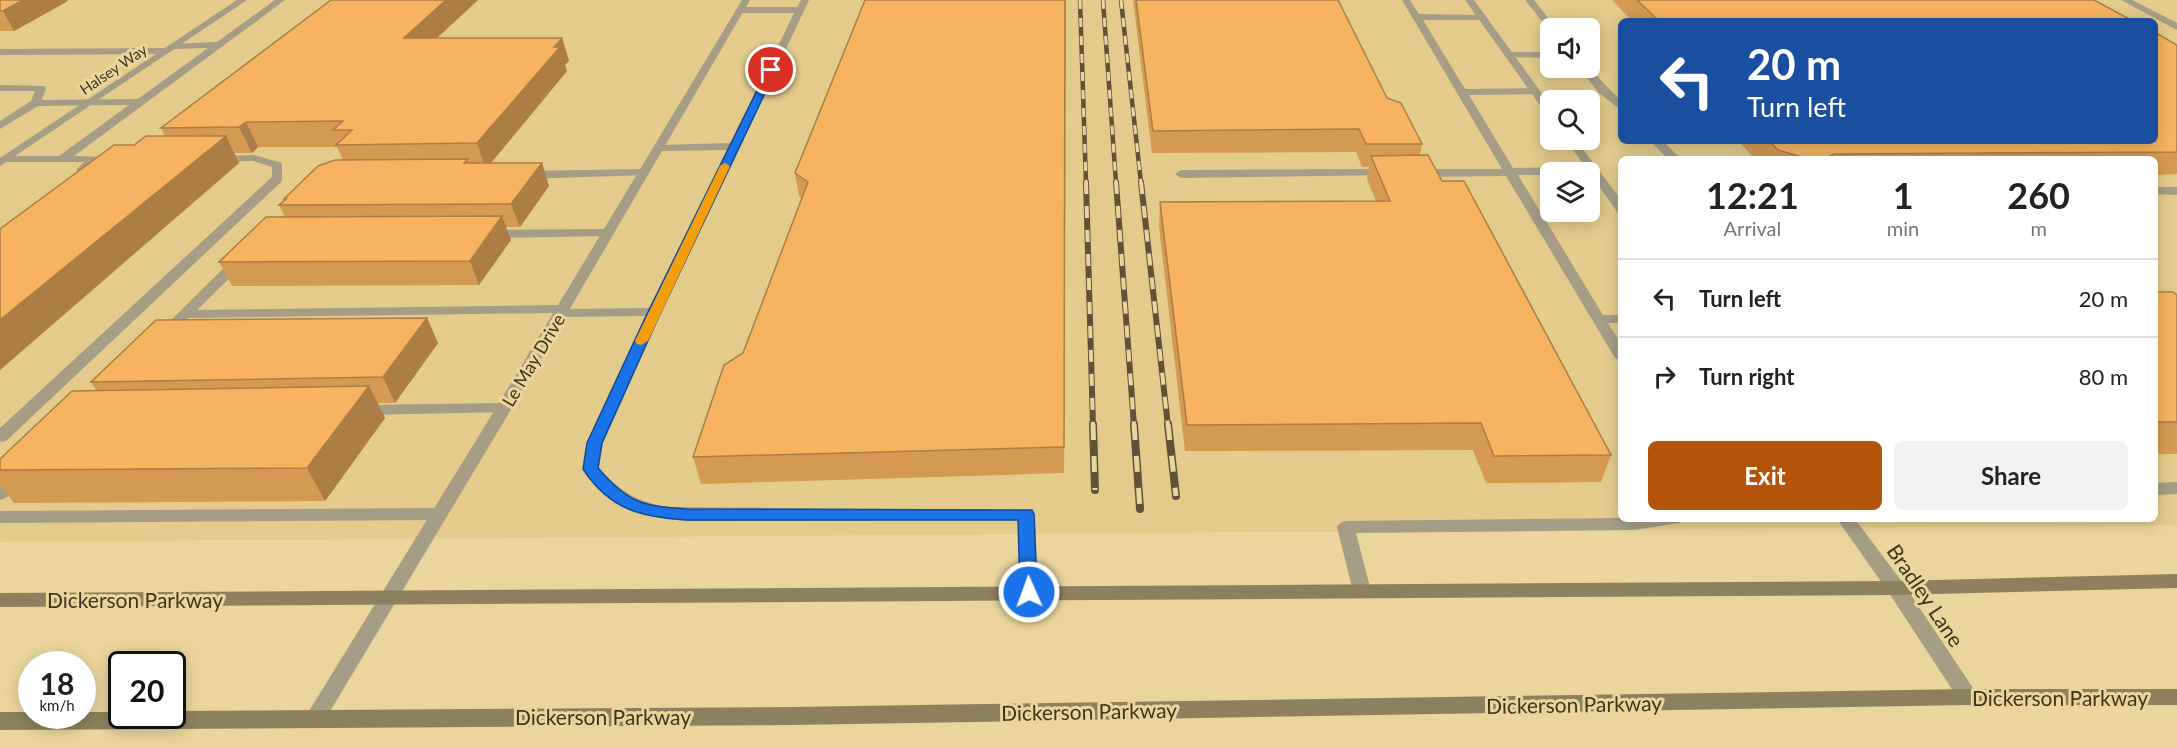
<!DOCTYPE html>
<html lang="en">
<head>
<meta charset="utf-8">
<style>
  body { margin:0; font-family:Lato,sans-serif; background:#f2f2f2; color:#222; height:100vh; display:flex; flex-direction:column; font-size:22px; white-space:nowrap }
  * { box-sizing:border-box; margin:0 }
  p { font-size:20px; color:#767676 }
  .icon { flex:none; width:33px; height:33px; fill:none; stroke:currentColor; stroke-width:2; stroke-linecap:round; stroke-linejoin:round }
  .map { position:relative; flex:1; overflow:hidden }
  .panel { position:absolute; left:1618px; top:156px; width:540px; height:366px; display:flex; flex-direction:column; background:#fff; border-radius:9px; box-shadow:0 3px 15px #0003 }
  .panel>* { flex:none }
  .banner { position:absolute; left:1618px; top:18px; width:540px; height:126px; border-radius:9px; box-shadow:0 3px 15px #0003; background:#1a4fa0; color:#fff; overflow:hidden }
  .controls { position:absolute; left:1540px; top:18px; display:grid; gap:12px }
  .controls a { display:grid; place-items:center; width:60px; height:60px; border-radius:9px; background:#fff; box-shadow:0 3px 15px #0003; font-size:30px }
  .speed { position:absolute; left:18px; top:651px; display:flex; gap:12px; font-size:30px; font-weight:700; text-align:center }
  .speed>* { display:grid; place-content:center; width:78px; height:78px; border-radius:50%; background:#fff; box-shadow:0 3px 15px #0003; line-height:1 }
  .speed small { font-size:15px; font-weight:400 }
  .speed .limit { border:3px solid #111; border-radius:9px; background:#fff; color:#111 }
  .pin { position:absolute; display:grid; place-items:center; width:51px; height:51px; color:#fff; margin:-26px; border:3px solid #fff; border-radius:50%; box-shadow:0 2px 6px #0007 }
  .me { position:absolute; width:66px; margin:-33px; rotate:358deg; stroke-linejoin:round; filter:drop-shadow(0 0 4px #0008) }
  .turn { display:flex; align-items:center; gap:21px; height:126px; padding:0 30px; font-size:27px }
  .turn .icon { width:78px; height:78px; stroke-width:2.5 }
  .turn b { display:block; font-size:42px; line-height:51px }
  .eta { display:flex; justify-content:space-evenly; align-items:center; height:102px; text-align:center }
  .eta b { font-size:36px; font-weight:700; line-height:42px }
  .primary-button { display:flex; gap:12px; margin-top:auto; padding:12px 30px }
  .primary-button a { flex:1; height:69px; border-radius:9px; background:#b45309; color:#fff; font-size:24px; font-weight:700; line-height:69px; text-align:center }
  .primary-button a+a { background:#f2f2f2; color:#222 }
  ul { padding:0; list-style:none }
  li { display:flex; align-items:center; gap:18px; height:78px; padding:0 30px; border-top:2px solid #e0e0e0 }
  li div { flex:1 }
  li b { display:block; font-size:22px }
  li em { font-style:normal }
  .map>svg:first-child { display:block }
</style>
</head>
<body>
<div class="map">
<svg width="2177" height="748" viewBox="0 0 2177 748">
  <rect width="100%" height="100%" fill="#ead59d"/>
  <!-- built -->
  <path fill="#e2cb8b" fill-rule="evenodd" d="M0,0H2177V525L0,542ZM1622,21H2156V141H1622ZM1551,28H1590V68H1551ZM1551,100H1590V140H1551ZM1622,159H2156V519H1622ZM1551,172H1590V212H1551Z"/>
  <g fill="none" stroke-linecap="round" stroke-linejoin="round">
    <!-- lane -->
    <g fill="#a59d86" fill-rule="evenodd">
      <polygon points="275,0 285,0 74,156 100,157 100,161 82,174 76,170 84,162 5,162 0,160 1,157 5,156 59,156 129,105 38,106 0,129 0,121 31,101 35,91 0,91 0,85 45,86 46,88 42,100 138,99 208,48 174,49 171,48 171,44 217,42"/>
      <path d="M801,0H809L660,316L603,443L599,468C620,492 639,503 670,507L1032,510L1035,514L1038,592L1036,597L1029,599L1022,597L1020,592L1018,520L687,521C645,517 607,508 583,469L587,443L646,316L561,317L554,313L188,318L169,337L164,338L157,334L235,257H245L247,260L245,263L197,310L563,305L570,309L650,308L727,150L658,151L652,148L658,145L731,143L794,13H740L735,10L740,7H797Z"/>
      <polygon points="1402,0 1410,0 1419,14 1484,15 1484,19 1481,20 1423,20 1465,89 1535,88 1540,91 1535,94 1469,95 1513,168 1593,167 1599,171 1593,175 1590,172 1551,172 1551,175 1518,175 1603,315 1622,315 1622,323 1608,323 1622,345 1622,362 1615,358 1506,176 1416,177 1410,173 1416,169 1502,169"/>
      <polygon points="1525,0 1534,0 1556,28 1549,30"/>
      <polygon points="2121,0 2132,0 2177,23 2177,30"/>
      <polygon points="0,49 166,48 171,51 166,54 0,55"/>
      <polygon points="1509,52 1551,52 1551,58 1506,57 1504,55"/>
      <polygon points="1579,68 1589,68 1622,102 1622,111 1599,93"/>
      <polygon points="1650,141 1663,141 1681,159 1668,159"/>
      <polygon points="254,155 282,163 282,181 6,441 0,442 0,428 272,177 272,167 253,161 219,162 213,159 219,156"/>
      <polygon points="643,169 649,173 647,175 526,179 520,175 526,171"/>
      <polygon points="1386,169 1390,171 1390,175 1181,178 1175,174 1181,170"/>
      <polygon points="2156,187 2177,187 2177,195 2156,194"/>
      <polygon points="608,229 614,233 612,236 488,238 482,234 488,230"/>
      <polygon points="504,403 509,404 512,408 509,412 363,415 355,410 363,405"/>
      <path d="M18,470L24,472L26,476C21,485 10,497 0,500V484L12,472Z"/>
      <polygon points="2177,482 2177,494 2156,495 2156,483"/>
      <polygon points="438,508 444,510 447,514 444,518 438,520 0,523 0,511"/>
      <polygon points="1622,518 1682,519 1679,523 1635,530 1356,533 1371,591 1369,596 1362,598 1355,596 1353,591 1337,527 1340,523 1346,521"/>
    </g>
    <!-- street -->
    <g fill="#a59d86" fill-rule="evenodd">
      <polygon points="237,0 247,0 0,166 0,158"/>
      <polygon points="742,0 750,0 512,408 323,723 316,726 309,723 306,717 309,711 496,408"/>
      <polygon points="1465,0 1474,0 1551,106 1551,116 1547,115"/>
      <polygon points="1566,140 1576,140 1622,201 1622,214 1618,213"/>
      <polygon points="1837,519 1855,519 1903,583 1975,691 1978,697 1975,703 1968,705 1961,703 1889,593"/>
    </g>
    <!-- secondary -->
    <g fill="#8d805e" fill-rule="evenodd">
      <polygon points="2177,574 2177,588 1896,595 0,607 0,593 1896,581"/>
      <polygon points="1968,689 2177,689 2177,705 1968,705 791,725 0,730 0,712 32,712 32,716 82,716 82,712 122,712 122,716 172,716 172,711 791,707"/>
    </g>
    <!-- rail-far2 casing -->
    <g stroke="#5e5336" stroke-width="4.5">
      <g id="rail-far2">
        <polyline points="1080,0 1086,183"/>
        <polyline points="1103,0 1116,183"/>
        <polyline points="1121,0 1141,183"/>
      </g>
    </g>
    <!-- rail-far1 casing -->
    <g stroke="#5e5336" stroke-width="6">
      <g id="rail-far1">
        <polyline points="1086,182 1093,426"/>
        <polyline points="1116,182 1134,426"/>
        <polyline points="1141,182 1168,426"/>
      </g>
    </g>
    <!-- rail casing -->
    <g stroke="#5e5336" stroke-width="8">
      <g id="rail">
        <polyline points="1093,424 1095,490"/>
        <polyline points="1134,424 1140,509"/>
        <polyline points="1168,424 1176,496"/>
      </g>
    </g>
    <!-- rail-far2 -->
    <use href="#rail-far2" stroke="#ead59d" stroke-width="3" stroke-dasharray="9" stroke-linecap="butt"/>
    <!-- rail-far1 -->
    <use href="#rail-far1" stroke="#ead59d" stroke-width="4" stroke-dasharray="12" stroke-linecap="butt"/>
    <!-- rail -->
    <use href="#rail" stroke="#ead59d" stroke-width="5" stroke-dasharray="16" stroke-linecap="butt"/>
  </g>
  <!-- wall -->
  <g fill="#d49a53">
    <polygon points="0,0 68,1 14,31 0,31"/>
    <polygon points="331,0 478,0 437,38 562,38 569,61 565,65 567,71 491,163 542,163 549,186 520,227 506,227 511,240 479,285 232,286 219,262 285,217 279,205 284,200 284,199 343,160 337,147 258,147 252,153 234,153 239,163 0,370 0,229 134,145 165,136 161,128"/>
    <polygon points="1066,0 1064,473 701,484 693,457 743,353 802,198 799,196 795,173"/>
    <polygon points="1133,0 1338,0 1387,98 1422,144 1420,155 1442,181 1611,455 1601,482 1486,483 1473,450 1185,451 1159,226 1160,202 1376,201 1367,179 1369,167 1362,167 1356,152 1152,153"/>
    <polygon points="1612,0 2094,0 2133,21 1632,21"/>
    <polygon points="2177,45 2177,174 2156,175 2156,159 1755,159 1741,144 1742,141 2156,141"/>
    <polygon points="2156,292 2177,295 2177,454 2156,454"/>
    <polygon points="427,318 438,343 395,403 378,403 385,418 325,501 14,503 0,485 0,459 97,391 91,382"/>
  </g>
  <!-- shaded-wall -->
  <g fill="#ac7d44">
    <polygon points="23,0 67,0 68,1 14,31 3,11"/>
    <polygon points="446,0 478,0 412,61 404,38"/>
    <polygon points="1066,0 1064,473 1064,447"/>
    <polygon points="562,38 569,61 565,65 567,71 486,169 477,143"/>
    <polygon points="246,122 258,147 252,153 239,127"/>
    <polygon points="226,136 239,163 0,370 0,320"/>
    <polygon points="542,163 549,186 520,227 511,204"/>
    <polygon points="502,216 511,240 479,285 470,261"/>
    <polygon points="427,318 438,343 395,403 383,377"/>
    <polygon points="369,386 385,418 325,501 307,468"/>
  </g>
  <!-- building -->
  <g fill="#f6b361" stroke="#ac7d44" stroke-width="1.5">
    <polygon points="0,0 23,0 3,11 0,11"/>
    <polygon points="331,0 446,0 404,38 562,38 554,47 560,47 477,143 336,145 352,130 333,130 343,121 246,122 239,127 161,128"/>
    <polygon points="865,0 1065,0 1064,447 693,457 724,365 743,353 808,182 795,173"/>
    <polygon points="1136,0 1338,0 1387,98 1401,103 1422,144 1366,144 1359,129 1153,131"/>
    <polygon points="1637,0 2094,0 2133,21 1659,21"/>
    <polygon points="2156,33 2177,45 2177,152 1834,154 1827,158 1805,158 1778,150 1769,141 2156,141"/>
    <polygon points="146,136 226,136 0,320 0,229 114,145 134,145"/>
    <polygon points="1428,155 1442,181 1464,181 1611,455 1494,456 1481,423 1187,425 1160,202 1390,201 1371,156"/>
    <polygon points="468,159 464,163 542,163 511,204 279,205 286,199 284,199 318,166 335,160"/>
    <polygon points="502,216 470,261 219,262 266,217"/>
    <polygon points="2156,292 2173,292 2177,295 2177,422 2156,422"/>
    <polygon points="427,318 383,377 91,382 156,320"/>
    <polygon points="369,386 307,468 0,470 0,459 72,391"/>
  </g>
  <!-- route -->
  <path fill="#1a73e8" stroke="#114b97" stroke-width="1.5" d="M771,67L776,70L659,316L602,443L598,468C628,503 642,506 687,509L1032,510L1034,514L1037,592L1035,597L1029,599L1023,597L1020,592L1018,520H687C641,517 610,510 583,469L587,443L646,316L767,70Z"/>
  <!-- slow -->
  <polygon fill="#f59e0b" points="725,163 730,166 648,341 641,345 637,344 635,341 720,166"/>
  <g text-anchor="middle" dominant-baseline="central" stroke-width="6" stroke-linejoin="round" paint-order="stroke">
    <!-- far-street labels -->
    <g font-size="15" fill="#3d351e" stroke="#ead59d">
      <text transform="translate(113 69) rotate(-34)">Halsey Way</text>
    </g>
    <!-- street labels -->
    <g font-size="18" fill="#3d351e" stroke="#ead59d">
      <text transform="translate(533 360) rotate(-59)">Le May Drive</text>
    </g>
    <!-- near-street labels -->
    <g font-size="21" fill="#3d351e" stroke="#ead59d">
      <text transform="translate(1926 595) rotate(56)">Bradley Lane</text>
      <text x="135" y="599">Dickerson Parkway</text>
      <text x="2060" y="697">Dickerson Parkway</text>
      <text transform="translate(1574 704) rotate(-1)">Dickerson Parkway</text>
      <text transform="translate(1089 711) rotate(-1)">Dickerson Parkway</text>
      <text x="603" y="716">Dickerson Parkway</text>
    </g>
  </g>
</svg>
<div class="controls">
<a><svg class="icon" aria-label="sound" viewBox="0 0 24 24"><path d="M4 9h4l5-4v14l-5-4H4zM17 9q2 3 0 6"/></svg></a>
<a><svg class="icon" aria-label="search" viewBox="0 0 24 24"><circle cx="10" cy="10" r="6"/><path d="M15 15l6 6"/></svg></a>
<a><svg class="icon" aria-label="layers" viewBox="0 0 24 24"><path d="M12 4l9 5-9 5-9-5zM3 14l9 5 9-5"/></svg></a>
</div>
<div class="speed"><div>18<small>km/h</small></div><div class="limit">20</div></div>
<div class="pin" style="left:771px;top:70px;background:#d93025"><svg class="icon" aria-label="arrive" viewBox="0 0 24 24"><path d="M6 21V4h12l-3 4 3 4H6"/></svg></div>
<svg class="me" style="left:1029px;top:592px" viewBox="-20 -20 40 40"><circle r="17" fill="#1a73e8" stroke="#fff" stroke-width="3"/><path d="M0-11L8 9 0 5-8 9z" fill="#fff"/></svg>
<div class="banner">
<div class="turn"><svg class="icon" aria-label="left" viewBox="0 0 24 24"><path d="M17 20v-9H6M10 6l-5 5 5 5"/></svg><div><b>20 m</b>Turn left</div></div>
</div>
<section class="panel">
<div class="eta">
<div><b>12:21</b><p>Arrival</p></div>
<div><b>1</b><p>min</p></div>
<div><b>260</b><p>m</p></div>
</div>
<ul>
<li><svg class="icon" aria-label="left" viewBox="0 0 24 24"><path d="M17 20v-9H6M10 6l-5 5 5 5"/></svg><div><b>Turn left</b></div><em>20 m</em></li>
<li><svg class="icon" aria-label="right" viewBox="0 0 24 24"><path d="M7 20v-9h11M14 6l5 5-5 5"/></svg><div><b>Turn right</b></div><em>80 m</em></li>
</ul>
<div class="primary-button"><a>Exit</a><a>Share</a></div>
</section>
</div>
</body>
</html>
